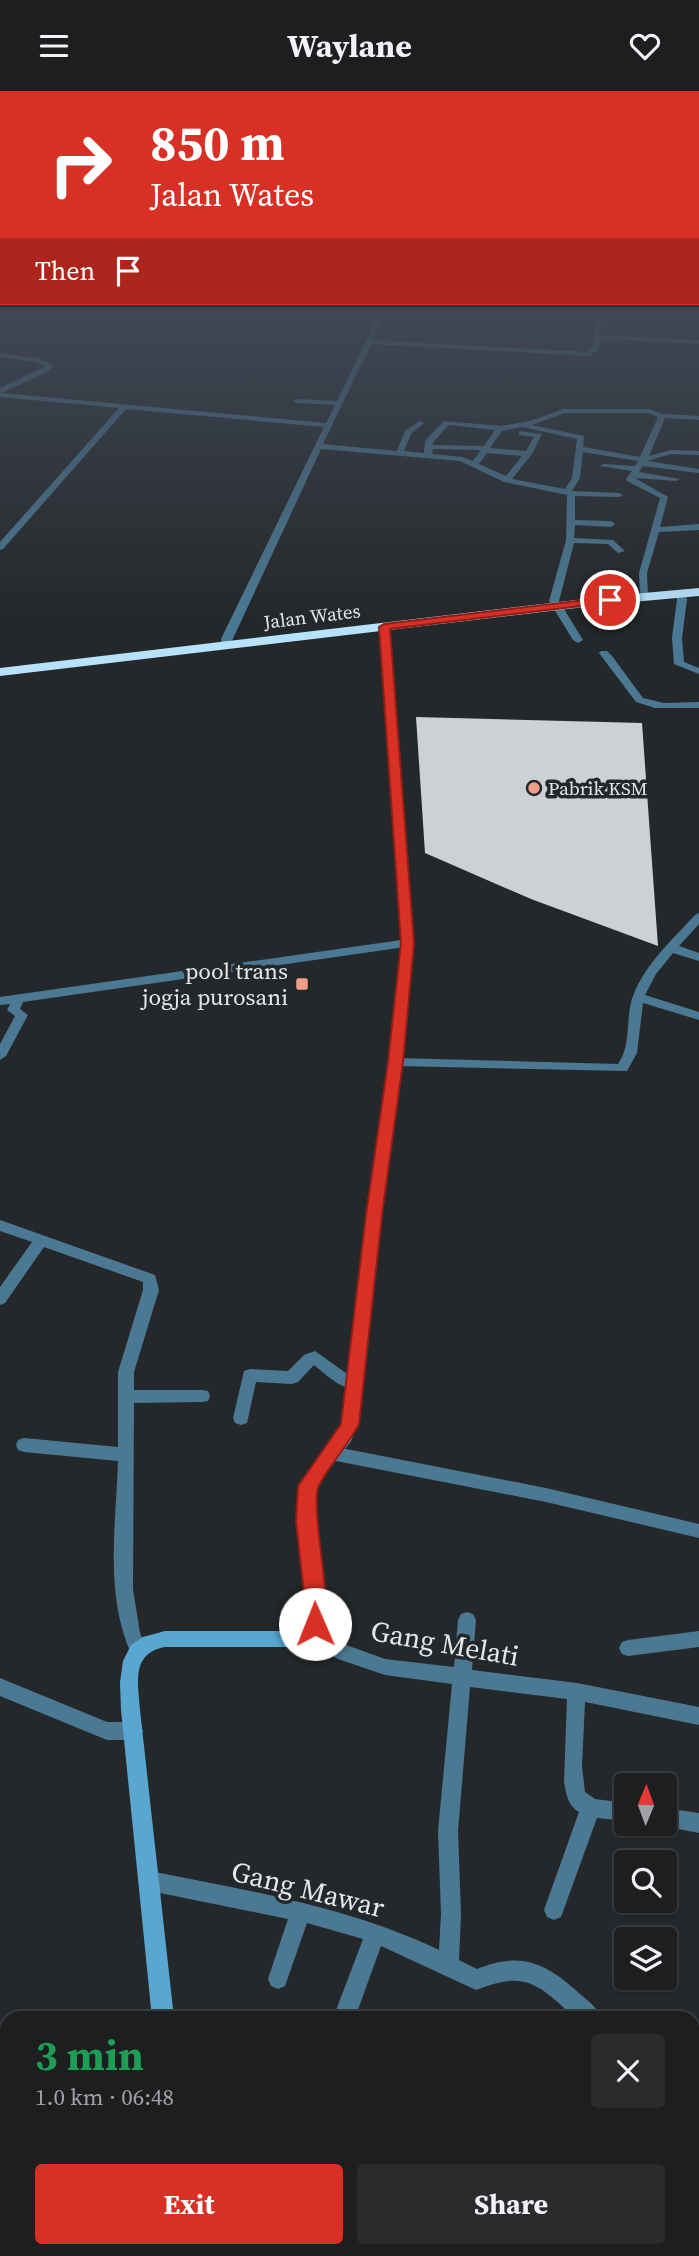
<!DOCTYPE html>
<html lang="en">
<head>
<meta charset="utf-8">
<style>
  body { margin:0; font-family:"Source Serif 4",serif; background:#292b2d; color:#f1f3f6; height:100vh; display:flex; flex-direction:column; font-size:26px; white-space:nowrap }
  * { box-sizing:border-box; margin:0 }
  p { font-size:23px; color:#a0a2a5 }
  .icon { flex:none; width:38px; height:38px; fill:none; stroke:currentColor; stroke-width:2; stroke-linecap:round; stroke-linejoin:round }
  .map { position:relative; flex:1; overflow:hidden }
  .details { position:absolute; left:0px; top:1920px; width:700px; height:247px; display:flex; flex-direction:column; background:#1c1e20; border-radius:21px 21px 0 0; box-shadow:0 2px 5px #0004,0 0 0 2px #3a3c3e }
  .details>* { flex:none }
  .guide { position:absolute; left:0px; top:0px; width:700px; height:214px; box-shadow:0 2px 5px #0004,0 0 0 2px #3a3c3e; background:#d93025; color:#fff; overflow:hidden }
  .needle { width:46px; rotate:1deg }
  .controls { position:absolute; left:614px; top:1682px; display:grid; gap:14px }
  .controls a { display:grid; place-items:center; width:63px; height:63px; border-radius:7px; background:#1c1e20; box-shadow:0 2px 5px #0004,0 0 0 2px #3a3c3e; font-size:35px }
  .pin { position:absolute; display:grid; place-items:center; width:60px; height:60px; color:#fff; margin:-30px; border:4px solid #fff; border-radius:50%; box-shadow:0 2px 7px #0007 }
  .me { position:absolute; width:77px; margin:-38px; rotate:359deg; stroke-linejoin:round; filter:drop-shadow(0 0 5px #0008) }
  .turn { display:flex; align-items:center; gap:24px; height:147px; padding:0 35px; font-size:32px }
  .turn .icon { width:91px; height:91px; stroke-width:2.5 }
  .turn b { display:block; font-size:49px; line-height:60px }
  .then { display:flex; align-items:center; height:66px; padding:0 35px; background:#0003; gap:14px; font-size:26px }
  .round { display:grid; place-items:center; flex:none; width:74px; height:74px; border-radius:7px; background:#292b2d }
  .overview { display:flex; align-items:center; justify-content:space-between; height:119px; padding:0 35px }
  h1 { font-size:42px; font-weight:700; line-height:52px; color:#1e9e55 }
  .cta { display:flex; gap:14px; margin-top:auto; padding:14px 35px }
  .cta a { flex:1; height:80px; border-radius:7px; background:#d93025; color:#fff; font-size:28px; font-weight:700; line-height:80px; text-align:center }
  .cta a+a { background:#292b2d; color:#f1f3f6 }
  header { display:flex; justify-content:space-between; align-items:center; height:91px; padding:0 35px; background:#1c1e20; font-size:32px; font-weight:700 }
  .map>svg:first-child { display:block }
</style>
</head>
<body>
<header><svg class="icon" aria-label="menu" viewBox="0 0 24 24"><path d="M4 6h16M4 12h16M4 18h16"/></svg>Waylane<svg class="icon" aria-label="heart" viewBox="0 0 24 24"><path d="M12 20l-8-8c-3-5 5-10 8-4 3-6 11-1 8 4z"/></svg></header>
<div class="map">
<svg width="699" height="2165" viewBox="0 0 699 2165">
  <rect width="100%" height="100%" fill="#25282a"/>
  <!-- building -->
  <polygon fill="#cdd1d3" points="416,626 642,632 658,855 531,808 425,762"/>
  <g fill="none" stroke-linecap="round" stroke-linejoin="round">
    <!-- street -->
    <g fill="#4b7993" fill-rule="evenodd">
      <polygon points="132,223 139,223 132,228 128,228"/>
      <path d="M379,223H385L373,249L588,261L592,258L597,223H603L600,244L699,249V253L600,248L598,259L589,265L371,253L323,353L397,360L405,340L420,330L424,332L411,343L404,360L424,362L425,350L444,330L502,335L530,330L564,318H649L663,323L699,325V329L665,327L649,365L671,359L699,360V364L671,363L647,370L699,378V382L643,375L639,381L680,388L676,390L635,387L668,406L660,436L699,433V439L659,441L647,482L648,507L640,505L639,482L660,407L627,390L626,388L632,380L600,375L604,373L635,375L638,370L583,361L580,387L572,400L619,402L623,404L619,406L575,405V429L611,430L615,433L611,436L575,434L574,447L613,449L625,460L618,462L608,453L574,452L559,510L583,549L578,552L573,549L549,510L566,449L567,404L504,391L460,370L321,358L230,554L222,556L221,548L324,336L126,318L3,458L0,459V451L119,317L0,306V297L46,275L36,271L0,266V262L38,267L54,275L47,281L1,302L326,332L335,314L297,312L293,310L297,308L337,310ZM565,322H648L658,326L640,366L583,356L584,345L532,334ZM449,334L495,339L484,355L433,354V351ZM522,336L577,348L572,387L565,398L512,388L532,363L542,343L519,340V344L534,346L526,360L490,357L502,340ZM433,358L479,359L480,360L473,370L462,366L432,363ZM487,362L522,365L506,385L479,373Z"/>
      <polygon points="679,499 682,500 687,508 682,547 684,571 699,577 699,583 674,573 672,547 677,508 675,502"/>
      <polygon points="601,560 607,560 612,565 643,607 664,612 699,611 699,617 655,617 636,611 599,562"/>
      <path d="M699,822V833L679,855L699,862V870L673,862L656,883L645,904L699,921V929L643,912L637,962L627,980L396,975L389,971L396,967L618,973C632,953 625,926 633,905C645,873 673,848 695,824Z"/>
      <polygon points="408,848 412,849 414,852 412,855 23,911 20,918 28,924 6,965 0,969 0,953 15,925 7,919 10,913 0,914 0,906"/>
      <path d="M0,1129L155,1184L159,1199L134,1281V1299H202L208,1300L210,1305L208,1310L202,1311L134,1312L133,1498L140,1542L147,1559L144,1565L138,1567L132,1565C104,1504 116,1435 118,1370L24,1361L18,1359L16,1354L18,1349L24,1347L118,1356V1281L143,1199V1191L44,1156L5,1212L0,1214V1196L32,1151L0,1140Z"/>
      <path d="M315,1260L350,1285L361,1288L363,1292L361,1296C343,1302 327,1284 314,1274L298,1291L292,1293L256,1291L247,1332L241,1334L235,1332L233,1327L244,1280L250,1278L288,1280L304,1264Z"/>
      <polygon points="331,1355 546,1397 699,1433 699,1447 546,1411 331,1369 325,1367 323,1362 325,1357"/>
      <path d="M467,1521L473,1523L476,1529L472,1579L577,1592L699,1616V1634L585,1611L582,1675L585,1701L595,1708L626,1712V1730L597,1727L561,1826L554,1829L547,1826L544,1819L579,1721C568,1715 566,1703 564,1690L567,1608L470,1596L458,1740L461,1823L459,1869L477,1878C521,1860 546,1872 580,1903C588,1910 597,1916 602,1927H575C538,1893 526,1879 476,1899L381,1855L355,1927H337L335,1922L363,1848L307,1832L285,1895L278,1898L271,1895L268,1888L288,1828L150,1800L143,1797L140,1790L143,1783L150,1780C249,1800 347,1815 439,1859L441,1823L438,1740L452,1593L385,1584L338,1568L302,1549L299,1543L302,1537L308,1535L349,1555L385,1568L454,1576L458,1529L461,1523Z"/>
      <polygon points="699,1540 699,1556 628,1565 622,1563 619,1557 622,1551 628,1549"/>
      <polygon points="0,1587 107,1631 134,1631 141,1634 143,1640 141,1646 134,1649 107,1649 0,1605"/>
      <polygon points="665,1717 699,1722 699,1742 658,1734 665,1732"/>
      <polygon points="699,2040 699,2079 693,2081 693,2042"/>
      <polygon points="7,2125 7,2151 0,2154 0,2128"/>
      <polygon points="39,2160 66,2160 69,2165 41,2165"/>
      <polygon points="553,2160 577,2160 575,2165 551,2165"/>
      <polygon points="653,2160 677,2160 675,2165 651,2165"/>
    </g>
    <!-- secondary -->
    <g fill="#59a7d0" fill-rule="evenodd">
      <path d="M381,534L389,536L414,852L403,971L384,1101L358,1333L351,1350L315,1397V1430L326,1521L317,1544L296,1556H165C131,1562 138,1592 140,1619L174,1927H152L121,1619L120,1591L123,1570L131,1554L143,1546L165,1540H294L304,1532L308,1521L297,1430L299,1395L338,1341L342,1333L370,1101L389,971L402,852Z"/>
      <polygon points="166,2160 189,2160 191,2165 167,2165"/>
    </g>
    <!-- highway -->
    <polygon fill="#b7e2fc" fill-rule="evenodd" points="699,497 699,505 610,513 0,585 0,577 610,505"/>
  </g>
  <!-- sky -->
  <linearGradient id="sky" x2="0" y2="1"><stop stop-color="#141617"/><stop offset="0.42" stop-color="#404855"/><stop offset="1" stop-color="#404855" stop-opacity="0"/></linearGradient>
  <rect width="699" height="526" fill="url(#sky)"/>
  <!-- route -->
  <path fill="#d93025" stroke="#8d1f18" stroke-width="2" d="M610,506L614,507V511L390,538L414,852L403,971L382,1124L359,1333C351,1351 318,1388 317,1401C313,1438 334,1513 322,1540L315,1542L308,1540L305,1533L306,1521L296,1430L298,1395L341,1333L366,1124L388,971L401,852L379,536L384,533Z"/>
  <!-- markers -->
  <g fill="#f49e8a" stroke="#25282a" stroke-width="2.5">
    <circle cx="534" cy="697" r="7"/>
    <rect x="295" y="886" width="14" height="14" rx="3.5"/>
  </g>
  <g text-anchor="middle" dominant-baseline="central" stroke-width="7" stroke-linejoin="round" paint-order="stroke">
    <!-- far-street labels -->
    <g font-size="19" fill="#e4e6e7" stroke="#25282a">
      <text transform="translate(312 525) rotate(-7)">Jalan Wates</text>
    </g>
    <!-- far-poi labels -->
    <g font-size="19" fill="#e4e6e7" stroke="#25282a" text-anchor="start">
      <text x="548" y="697">Pabrik KSM</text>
    </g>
    <!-- poi labels -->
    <g font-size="23" fill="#e4e6e7" stroke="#25282a" text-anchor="end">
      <text x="288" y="880">pool trans<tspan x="288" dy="26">jogja purosani</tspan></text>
    </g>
    <!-- near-street labels -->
    <g font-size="28" fill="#e4e6e7" stroke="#25282a">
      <text transform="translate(445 1552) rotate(10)">Gang Melati</text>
      <text transform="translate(308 1798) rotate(14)">Gang Mawar</text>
    </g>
  </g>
</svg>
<div class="controls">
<a><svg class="needle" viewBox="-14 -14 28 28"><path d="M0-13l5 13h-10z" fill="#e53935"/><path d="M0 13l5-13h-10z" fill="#a0a2a5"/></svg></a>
<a><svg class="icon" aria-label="search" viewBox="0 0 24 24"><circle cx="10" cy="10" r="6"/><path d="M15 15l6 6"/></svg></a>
<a><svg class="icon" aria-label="layers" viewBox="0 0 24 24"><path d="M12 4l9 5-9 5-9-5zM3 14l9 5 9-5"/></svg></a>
</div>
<div class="pin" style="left:610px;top:509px;background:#d93025"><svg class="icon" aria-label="arrive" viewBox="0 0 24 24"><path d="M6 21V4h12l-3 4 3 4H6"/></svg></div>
<svg class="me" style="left:315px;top:1533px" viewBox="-20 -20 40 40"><circle r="19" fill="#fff"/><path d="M0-13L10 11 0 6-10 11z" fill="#d93025"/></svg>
<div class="guide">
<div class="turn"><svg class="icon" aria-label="right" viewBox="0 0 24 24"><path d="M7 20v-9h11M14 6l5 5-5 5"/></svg><div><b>850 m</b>Jalan Wates</div></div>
<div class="then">Then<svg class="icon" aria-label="arrive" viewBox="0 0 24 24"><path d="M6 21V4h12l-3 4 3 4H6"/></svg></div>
</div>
<section class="details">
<div class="overview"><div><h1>3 min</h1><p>1.0 km · 06:48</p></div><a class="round"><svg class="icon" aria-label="close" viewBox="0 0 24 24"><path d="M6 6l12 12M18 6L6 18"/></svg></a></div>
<div class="cta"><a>Exit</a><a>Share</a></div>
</section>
</div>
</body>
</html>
